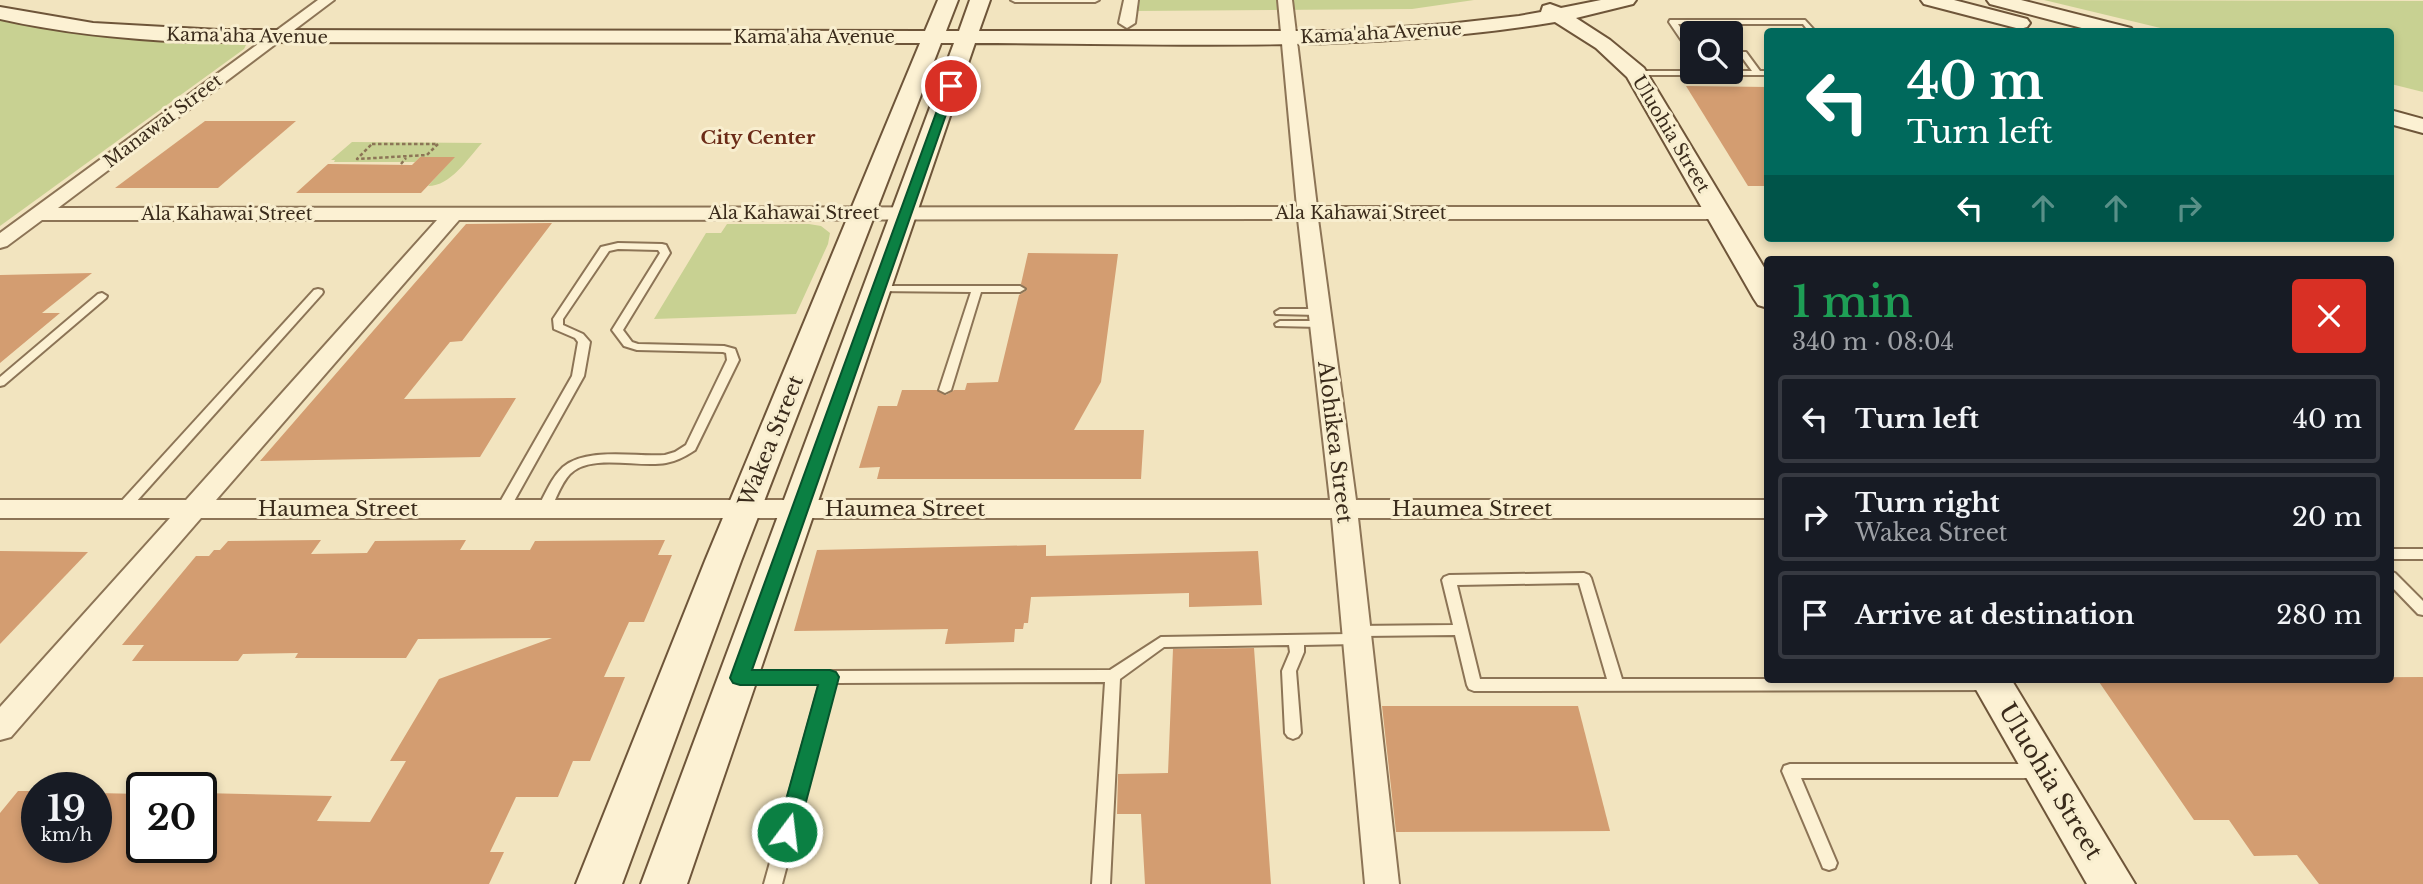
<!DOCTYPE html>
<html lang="en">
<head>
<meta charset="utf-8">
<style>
  body { margin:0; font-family:"Libre Baskerville",serif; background:#20242c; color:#f1f3f6; height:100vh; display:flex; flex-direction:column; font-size:26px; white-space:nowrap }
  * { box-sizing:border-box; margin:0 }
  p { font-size:23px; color:#9ea1a6 }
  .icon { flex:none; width:38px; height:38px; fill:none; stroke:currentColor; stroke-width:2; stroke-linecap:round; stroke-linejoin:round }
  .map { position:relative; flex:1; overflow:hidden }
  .drawer { position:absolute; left:1764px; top:256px; width:630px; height:427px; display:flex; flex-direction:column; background:#171b24; border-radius:7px; box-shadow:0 4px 10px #0003 }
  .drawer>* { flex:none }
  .top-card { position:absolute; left:1764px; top:28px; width:630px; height:214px; border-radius:7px; box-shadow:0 4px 10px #0003; background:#00695c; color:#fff; overflow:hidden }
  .controls { position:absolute; left:1680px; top:21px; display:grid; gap:14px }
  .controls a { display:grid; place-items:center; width:63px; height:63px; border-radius:7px; background:#171b24; box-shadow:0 4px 10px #0003; font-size:35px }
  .speed { position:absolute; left:21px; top:772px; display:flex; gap:14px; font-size:35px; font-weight:700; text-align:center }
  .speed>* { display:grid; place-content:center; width:91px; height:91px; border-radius:50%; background:#171b24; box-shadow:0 4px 10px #0003; line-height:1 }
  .speed small { font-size:18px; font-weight:400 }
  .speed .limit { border:4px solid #111; border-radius:10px; background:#fff; color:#111 }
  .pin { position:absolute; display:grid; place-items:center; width:60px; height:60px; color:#fff; margin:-30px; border:4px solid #fff; border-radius:50%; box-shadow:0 2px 7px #0007 }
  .me { position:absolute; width:77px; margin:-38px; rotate:15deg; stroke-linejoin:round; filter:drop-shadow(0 0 5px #0008) }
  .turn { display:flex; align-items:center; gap:24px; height:147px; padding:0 28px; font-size:32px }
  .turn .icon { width:91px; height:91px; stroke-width:2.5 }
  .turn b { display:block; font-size:49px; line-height:60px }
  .lanes { display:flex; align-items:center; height:66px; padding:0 28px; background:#0003; justify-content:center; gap:35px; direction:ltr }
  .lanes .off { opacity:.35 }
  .round { display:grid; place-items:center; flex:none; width:74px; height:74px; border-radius:7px; background:#20242c }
  .head { display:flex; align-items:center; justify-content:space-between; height:119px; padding:0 28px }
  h1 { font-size:42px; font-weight:600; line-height:52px; color:#1e9e55 }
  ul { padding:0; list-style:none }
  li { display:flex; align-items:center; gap:21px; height:88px; margin:0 14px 10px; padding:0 14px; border:4px solid #363941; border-radius:7px }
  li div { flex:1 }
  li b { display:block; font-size:26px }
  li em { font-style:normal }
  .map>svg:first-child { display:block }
</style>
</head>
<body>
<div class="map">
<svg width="2423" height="884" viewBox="0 0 2423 884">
  <rect width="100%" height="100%" fill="#f2e4bf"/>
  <!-- green -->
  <g fill="#c8d192">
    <polygon points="1135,0 1474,0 1412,9 1135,11"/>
    <polygon points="2044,0 2423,1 2423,92 2391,84 2390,32 2173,31"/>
    <polygon points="0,16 245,40 247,43 244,49 0,226"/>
    <path d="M352,142L482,143C467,159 451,186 428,186L454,157H420L415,162H334L335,160H331Z"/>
    <polygon points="727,224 809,224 821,226 830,233 828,244 796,314 654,319 706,233 721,233"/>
  </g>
  <!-- building -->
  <g fill="#d39d71">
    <polygon points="1686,86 1768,87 1768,186 1748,186"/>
    <polygon points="205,121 296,121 218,188 115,188"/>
    <polygon points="420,157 455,157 421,193 296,193 328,164 412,165"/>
    <polygon points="552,223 462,341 450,342 404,399 516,398 480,457 260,461 466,224"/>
    <polygon points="1028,253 1118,254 1101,382 1074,430 1144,430 1141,479 877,479 880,467 859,468 878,406 897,406 902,390 937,390 946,395 954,390 965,390 967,383 998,382 1019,295 1027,290 1021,284"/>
    <polygon points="92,273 42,313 60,313 0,363 0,275"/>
    <polygon points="321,540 311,554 367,553 375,541 466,540 460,550 530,550 535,541 665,540 658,555 672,555 644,622 629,622 604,677 625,677 590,761 573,761 558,797 516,797 490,852 504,852 489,884 0,884 0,813 18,791 37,791 37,847 96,847 96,793 142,794 142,847 201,847 201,793 332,796 317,821 370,822 406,761 390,761 439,679 552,638 418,639 406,658 295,658 298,653 243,654 238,661 132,661 144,645 122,645 196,556 209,556 214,550 220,550 228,541"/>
    <polygon points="1046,545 1046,556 1258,551 1262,605 1189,607 1189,593 1031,597 1028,623 1024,623 1023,629 1015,629 1014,642 945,644 948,629 794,631 817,550"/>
    <polygon points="0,551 88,552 0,644"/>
    <polygon points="1254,648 1271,884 1145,884 1141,814 1117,814 1118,774 1168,773 1173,649"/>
    <polygon points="2423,677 2423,884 2319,884 2297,855 2254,856 2229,820 2194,820 2097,679"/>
    <polygon points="1382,706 1578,706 1610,831 1396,832"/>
  </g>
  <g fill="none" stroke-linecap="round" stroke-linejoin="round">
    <!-- lane casing -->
    <g stroke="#8c7456" stroke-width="4">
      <g id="lane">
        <polygon points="1011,0 1099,0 1095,2 1015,2"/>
        <polygon points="1670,20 1805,20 1816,32 1809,32 1803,24 1678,24 1692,45 1692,52 1688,50 1669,22"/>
        <polygon points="1731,52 1746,52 1760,71 1768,71 1768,75 1636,75 1632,73 1636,71 1752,71 1741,56 1731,56"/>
        <path d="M618,243L662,244L666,245L670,253L623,330L632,342L638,344L724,346L735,349L739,360L695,450C686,456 677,461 666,463C638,468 591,453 570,474C560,485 556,500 549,512H539L537,509C545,495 551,478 563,467C587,447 635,457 665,455L675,452L686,445L727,360L726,353L723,352L637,350L624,346L612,330L660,253L658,250L618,249L609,251L563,319V325L583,334L590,342L584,376L508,512H498L496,509L572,376L578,342L575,338L554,329L553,319L601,247Z"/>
        <polygon points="879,286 1020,286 1025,289 1020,292 981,292 951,390 945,393 939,390 971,292 875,291 874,289"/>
        <polygon points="318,289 322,290 323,292 322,294 127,512 117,512 115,509 117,506 314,290"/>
        <polygon points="102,293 107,296 106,298 4,385 0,386 0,377 98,294"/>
        <polygon points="1280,309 1318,309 1323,312 1318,315 1276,314 1275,312"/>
        <polygon points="1280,321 1320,321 1325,324 1320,327 1276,326 1275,324"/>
        <rect x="2390" y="549" width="33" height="10"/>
        <polygon points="2390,571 2395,573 2423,601 2423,615 2418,614 2390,585"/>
        <path d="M1584,573L1589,575L1591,578L1622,679H1991L1996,684L1994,688L1989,690L1474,691L1469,689L1467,685L1455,635L1362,636L1363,639L1361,643L1356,644L1304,645V652L1296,671L1301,733L1298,737L1293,739L1288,737L1285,733L1282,671L1290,652L1289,645L1164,647L1120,679L1110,884H1092L1105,682L835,683L782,884H764L820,683L741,684L736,682L734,678L736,674L829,671L1110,670L1161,637L1349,634L1348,631L1350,627L1355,626L1453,625L1442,580L1444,577L1449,575ZM1579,583L1607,679H1480L1457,585Z"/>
        <polygon points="1790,764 2037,764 2043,766 2045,771 2043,776 2037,778 1801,778 1837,863 1835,868 1829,870 1823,868 1821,863 1782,771 1784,766"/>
      </g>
    </g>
    <!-- street casing -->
    <g stroke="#8c7456" stroke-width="4">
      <g id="street">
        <path d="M318,0H334L58,208L1297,207L1278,0H1292L1317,207H1718L1728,213L1718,219H1318L1356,500H1768V518H1358L1399,884H1365L1332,518H201L11,737L0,740V707L170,518H0V500H186L437,220H42L7,246L0,248V233ZM1298,219L1330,500H216L459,220Z"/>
        <polygon points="1124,0 1138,0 1135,23 1127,28 1119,23"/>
      </g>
    </g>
    <!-- secondary casing -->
    <g stroke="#6e5539" stroke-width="4">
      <g id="secondary">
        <path d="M938,0H958L946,31H959L970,0H990L979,31H1339L1448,24L1519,16L1541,12L1543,6L1550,4L1561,8L1601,0H1636L1633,4L1576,18L1610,40L1644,68L1768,274V308L1758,305L1754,299L1627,77L1596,48L1555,22C1364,54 1168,43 975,43L687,884H641L954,43H941L741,561L622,884H576L705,561L920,43L187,42C124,39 62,33 0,19V7L93,23L219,30L925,31Z"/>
        <polygon points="1921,0 1954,0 2027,19 2030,23 2027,27 2020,29 1924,4"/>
        <polygon points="1987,0 2021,0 2131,28 2134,32 2097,32 1990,4"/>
        <polygon points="2390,110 2423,119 2423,133 2390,124"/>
        <polygon points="1970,679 2011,679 2135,884 2087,884"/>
      </g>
    </g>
    <!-- path -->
    <g stroke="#8c7456" stroke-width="2.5" stroke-dasharray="3.5 2.5" stroke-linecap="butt">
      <polygon points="372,144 438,144 427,155 357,159"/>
      <polyline points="401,164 406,158"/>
    </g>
    <!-- lane -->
    <use href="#lane" fill="#fcf1d3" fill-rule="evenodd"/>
    <!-- street -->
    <use href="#street" fill="#fcf1d3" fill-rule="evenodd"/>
    <!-- secondary -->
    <use href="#secondary" fill="#fcf1d3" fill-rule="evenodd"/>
  </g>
  <!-- route -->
  <polygon fill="#0b8043" stroke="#07532c" stroke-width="2" points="947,83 956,86 752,670 830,670 836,672 839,677 798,832 795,839 787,842 780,839 777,832 818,685 740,685 733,683 730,678"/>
  <g text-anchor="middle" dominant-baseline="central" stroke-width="6" stroke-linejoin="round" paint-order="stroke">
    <!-- far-street labels -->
    <g font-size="18" fill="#3a2b1b" stroke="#f8eecf">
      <text transform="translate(1381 33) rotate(-3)">Kama'aha Avenue</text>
      <text transform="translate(247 36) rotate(1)">Kama'aha Avenue</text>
      <text x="814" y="37">Kama'aha Avenue</text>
      <text transform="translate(163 121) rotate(-37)">Manawai Street</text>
      <text transform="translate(1671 134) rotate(59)">Uluohia Street</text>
      <text x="794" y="213">Ala Kahawai Street</text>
      <text x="1361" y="213">Ala Kahawai Street</text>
      <text x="227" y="214">Ala Kahawai Street</text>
    </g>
    <!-- far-neighbourhood labels -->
    <g font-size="19" font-weight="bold" fill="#6b2b17" stroke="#f8eecf">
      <text x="758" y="137">City Center</text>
    </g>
    <!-- street labels -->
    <g font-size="21" fill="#3a2b1b" stroke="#f8eecf">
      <text transform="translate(771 441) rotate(-68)">Wakea Street</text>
      <text transform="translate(1335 442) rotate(83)">Alohikea Street</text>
      <text x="338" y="509">Haumea Street</text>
      <text x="905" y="509">Haumea Street</text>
      <text x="1472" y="509">Haumea Street</text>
    </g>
    <!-- near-street labels -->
    <g font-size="24" fill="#3a2b1b" stroke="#f8eecf">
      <text transform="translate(2051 781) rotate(59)">Uluohia Street</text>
    </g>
  </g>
</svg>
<div class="controls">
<a><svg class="icon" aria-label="search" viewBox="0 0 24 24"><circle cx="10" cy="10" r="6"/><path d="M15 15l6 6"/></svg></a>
</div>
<div class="speed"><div>19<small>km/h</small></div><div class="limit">20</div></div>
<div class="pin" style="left:951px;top:86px;background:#d93025"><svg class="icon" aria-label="arrive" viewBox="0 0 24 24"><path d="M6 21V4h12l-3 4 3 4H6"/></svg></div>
<svg class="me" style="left:787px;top:832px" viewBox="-20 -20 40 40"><circle r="17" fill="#0b8043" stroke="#fff" stroke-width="3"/><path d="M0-11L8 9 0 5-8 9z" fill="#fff"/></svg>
<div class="top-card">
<div class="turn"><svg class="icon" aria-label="left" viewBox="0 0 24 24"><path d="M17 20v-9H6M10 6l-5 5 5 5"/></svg><div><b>40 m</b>Turn left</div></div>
<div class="lanes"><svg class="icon" aria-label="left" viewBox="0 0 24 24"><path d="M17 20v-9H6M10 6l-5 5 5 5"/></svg><svg class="icon off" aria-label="ahead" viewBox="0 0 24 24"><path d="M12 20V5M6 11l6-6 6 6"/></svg><svg class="icon off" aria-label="ahead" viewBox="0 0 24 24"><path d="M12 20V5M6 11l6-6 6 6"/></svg><svg class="icon off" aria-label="right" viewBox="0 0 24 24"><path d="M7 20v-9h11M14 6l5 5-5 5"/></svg></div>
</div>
<section class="drawer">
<div class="head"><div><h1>1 min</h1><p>340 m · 08:04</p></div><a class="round" style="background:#d93025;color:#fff"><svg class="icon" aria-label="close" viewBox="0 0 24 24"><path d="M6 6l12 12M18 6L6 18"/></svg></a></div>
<ul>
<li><svg class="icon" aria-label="left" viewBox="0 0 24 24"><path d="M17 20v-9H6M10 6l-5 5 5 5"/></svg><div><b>Turn left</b></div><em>40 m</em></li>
<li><svg class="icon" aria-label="right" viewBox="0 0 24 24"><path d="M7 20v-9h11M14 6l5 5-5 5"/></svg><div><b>Turn right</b><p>Wakea Street</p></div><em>20 m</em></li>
<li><svg class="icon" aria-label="arrive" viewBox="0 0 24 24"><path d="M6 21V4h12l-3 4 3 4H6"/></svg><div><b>Arrive at destination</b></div><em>280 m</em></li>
</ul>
</section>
</div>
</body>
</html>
